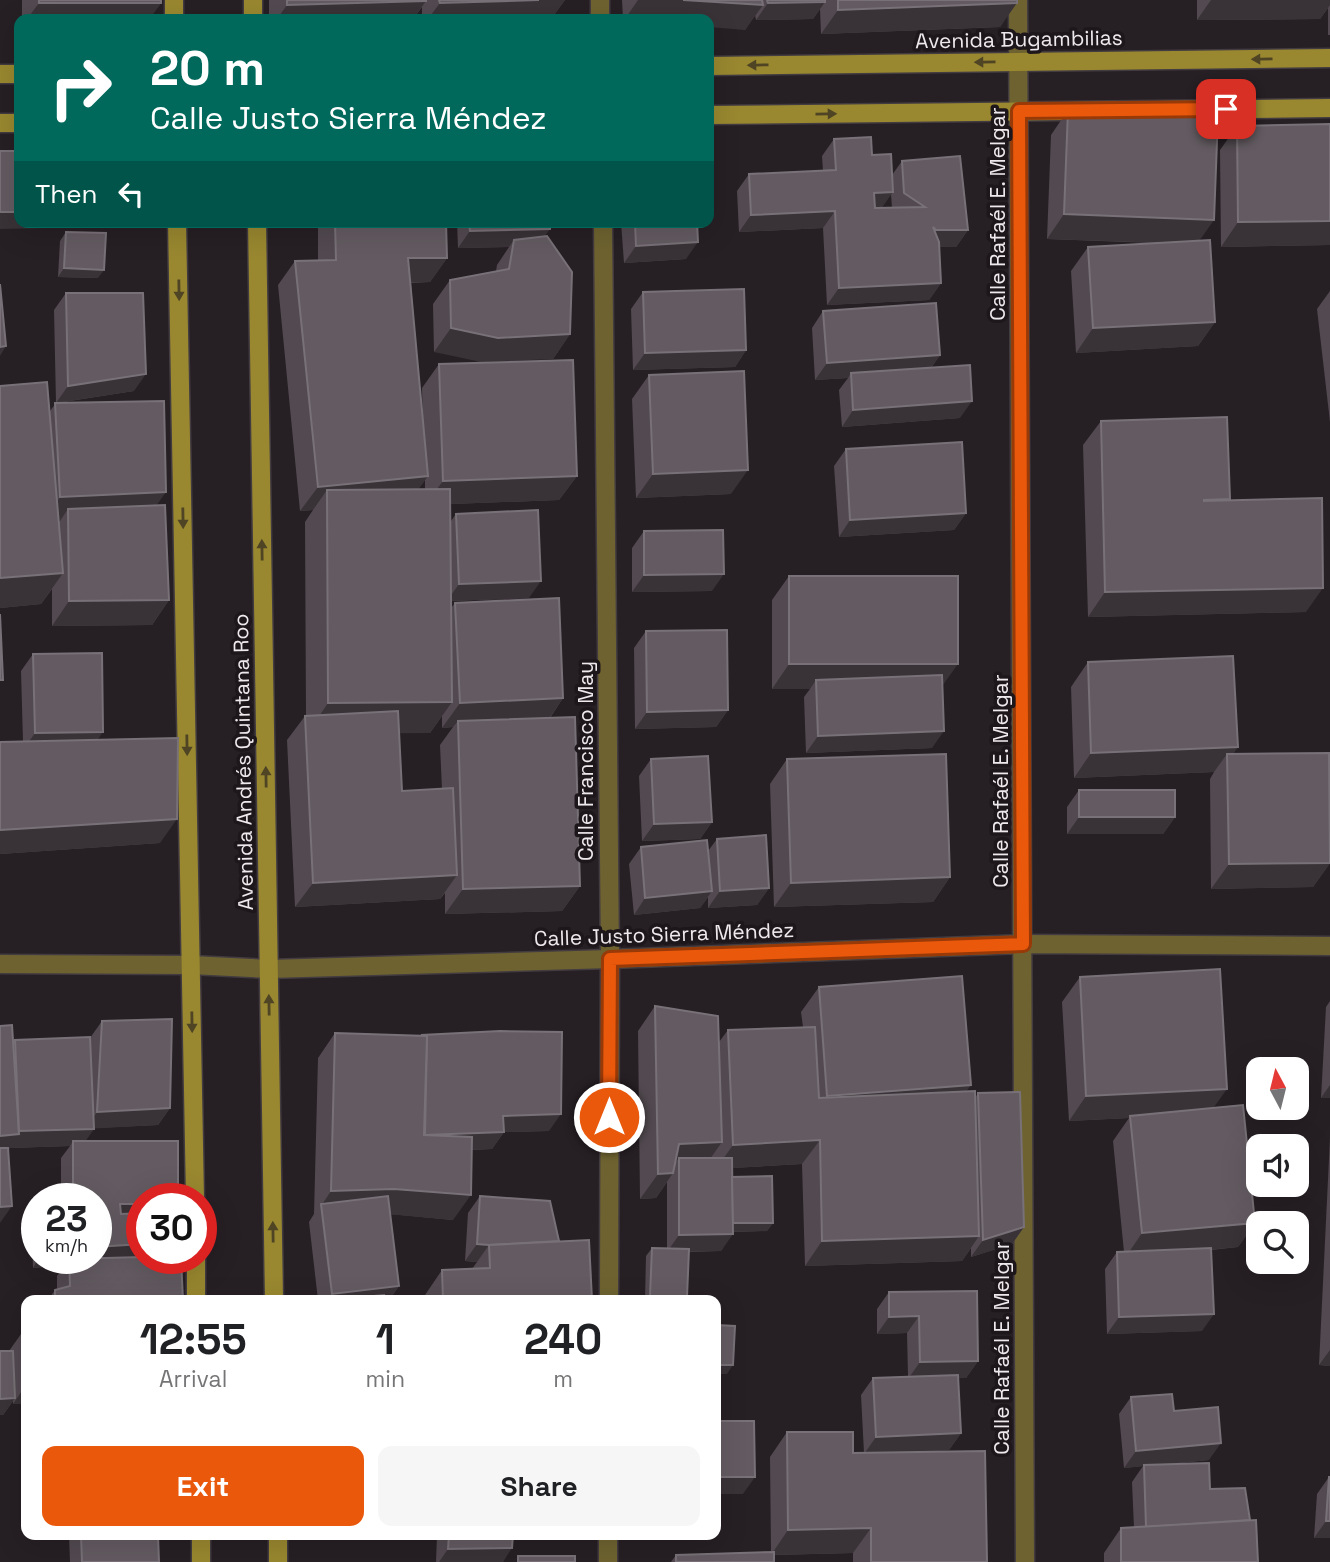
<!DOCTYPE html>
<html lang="en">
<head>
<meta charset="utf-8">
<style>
  body { margin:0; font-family:"Space Grotesk",sans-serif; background:#f6f6f6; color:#202124; height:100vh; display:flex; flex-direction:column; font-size:26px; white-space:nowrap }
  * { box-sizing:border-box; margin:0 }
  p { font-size:23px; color:#757577 }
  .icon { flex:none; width:38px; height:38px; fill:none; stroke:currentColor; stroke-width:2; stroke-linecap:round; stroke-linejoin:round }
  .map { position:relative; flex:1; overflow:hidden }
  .details { position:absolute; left:21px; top:1295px; width:700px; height:245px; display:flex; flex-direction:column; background:#fff; border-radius:14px; box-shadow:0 7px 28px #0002 }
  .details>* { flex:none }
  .top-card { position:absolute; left:14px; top:14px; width:700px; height:214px; border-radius:14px; box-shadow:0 7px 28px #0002; background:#00695c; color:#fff; overflow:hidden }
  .needle { width:46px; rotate:353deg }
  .tools { position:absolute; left:1246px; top:1057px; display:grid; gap:14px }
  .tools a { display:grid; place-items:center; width:63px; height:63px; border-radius:14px; background:#fff; box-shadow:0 7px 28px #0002; font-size:35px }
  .speed { position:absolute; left:21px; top:1183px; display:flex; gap:14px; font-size:35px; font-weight:700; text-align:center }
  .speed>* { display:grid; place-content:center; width:91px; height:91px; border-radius:50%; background:#fff; box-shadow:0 7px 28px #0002; line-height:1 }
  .speed small { font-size:18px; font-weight:400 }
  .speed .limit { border:10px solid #d22; background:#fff; color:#111 }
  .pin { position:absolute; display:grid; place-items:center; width:60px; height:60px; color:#fff; margin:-30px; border-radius:14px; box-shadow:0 4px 10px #0006 }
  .me { position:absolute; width:77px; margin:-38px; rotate:0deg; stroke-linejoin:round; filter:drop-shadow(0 0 5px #0008) }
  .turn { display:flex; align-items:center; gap:24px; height:147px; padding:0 21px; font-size:32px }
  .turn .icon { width:91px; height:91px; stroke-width:2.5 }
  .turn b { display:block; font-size:49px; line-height:60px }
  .then { display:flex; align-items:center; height:66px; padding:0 21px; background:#0003; gap:14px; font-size:26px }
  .eta { display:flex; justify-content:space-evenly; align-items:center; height:119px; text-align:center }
  .eta b { font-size:42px; font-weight:600; line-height:49px }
  .button { display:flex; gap:14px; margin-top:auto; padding:14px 21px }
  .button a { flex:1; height:80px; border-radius:14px; background:#ea580c; color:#fff; font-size:28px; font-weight:600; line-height:80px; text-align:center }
  .button a+a { background:#f6f6f6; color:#202124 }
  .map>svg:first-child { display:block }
</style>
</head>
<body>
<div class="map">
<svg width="1330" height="1562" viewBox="0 0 1330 1562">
  <rect width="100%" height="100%" fill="#261f24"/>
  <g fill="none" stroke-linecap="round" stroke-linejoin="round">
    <!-- minor casing -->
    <g stroke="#423b40" stroke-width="21">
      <g id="minor">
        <polyline points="600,0 600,19"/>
        <polyline points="1018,0 1025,1562"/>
        <polyline points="603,222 610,959 609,1300"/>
        <polyline points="0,964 191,965 269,969 610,959 1023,944 1330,946"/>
        <polyline points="608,1562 608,1535"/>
      </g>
    </g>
    <!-- secondary casing -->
    <g stroke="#423b40" stroke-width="21">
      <g id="secondary">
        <polyline points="174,0 174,19"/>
        <polyline points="253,0 253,19"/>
        <polyline points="709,66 1330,58"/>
        <polyline points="0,74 19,74"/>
        <polyline points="709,115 1330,108"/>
        <polyline points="0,123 19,123"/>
        <polyline points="177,222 195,1199"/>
        <polyline points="257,222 274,1300"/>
        <polyline points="196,1258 196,1300"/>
        <polyline points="201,1535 201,1562"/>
        <polyline points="278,1535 278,1562"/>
      </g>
    </g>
    <!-- minor -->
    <use href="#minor" stroke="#6e6330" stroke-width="18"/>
    <!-- secondary -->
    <use href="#secondary" stroke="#998830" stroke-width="18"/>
  </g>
  <!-- wall -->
  <g fill="#524a50" fill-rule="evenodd">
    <polygon points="22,0 161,0 161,3 149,19 22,19"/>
    <polygon points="269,0 565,0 551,19 422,19 422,7 413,19 269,19"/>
    <polygon points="622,0 1017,0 1000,27 821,34 820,9 813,19 756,20 755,15 745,30 709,19 623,19"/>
    <polygon points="1197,0 1330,0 1330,35 1328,35 1328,8 1320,19 1197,20"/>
    <polygon points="1068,110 1200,240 1215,322 1198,346 1076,353 1071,271 1088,247 1155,243 1047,239 1051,135"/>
    <polygon points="1330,124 1330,245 1221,247 1220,150 1237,126"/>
    <path d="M834,139L872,155L892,175L902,161L968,230L956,247H939L941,283L929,300L827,305L823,228L739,232L737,191L749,174L823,171L822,156ZM891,194L892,208H881Z"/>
    <path d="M318,222H446L447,258L430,282L411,283L423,425L422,388L439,364L577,476L559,500L451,504V521L456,514L529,598L451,601V608L455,603L563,698L550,718L580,886L562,911L445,914V893L440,899L295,907L287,740L305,716H306L305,522L313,510L300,511L278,285L295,261L318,260ZM425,480V489H418ZM442,716V728L453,727L440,745L442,789L402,791L399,733H430Z"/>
    <polygon points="457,222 550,222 545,236 570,334 553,359 434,352 433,304 450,280 496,271 497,265 509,247 458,248"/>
    <polygon points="621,222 697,222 686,259 624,263"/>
    <polygon points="66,232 98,278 58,277 60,241"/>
    <polygon points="1330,291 1330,422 1317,309"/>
    <polygon points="643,292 746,350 735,367 633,370 631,309"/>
    <polygon points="66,293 134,391 57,403 156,505 169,600 152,625 52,626 52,589 41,604 0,608 0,386 50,411 56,403 54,310"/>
    <polygon points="823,311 940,355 931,368 960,418 842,427 839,390 848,378 815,380 812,328"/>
    <polygon points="649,375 731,494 636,498 632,399"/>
    <polygon points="1101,421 1230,499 1228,500 1306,612 1088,617 1083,445"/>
    <polygon points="846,449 966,513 954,530 839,537 834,466"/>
    <polygon points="644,531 712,591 632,592 632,548"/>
    <polygon points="789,576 943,686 932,748 806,753 804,697 810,689 772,689 772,600"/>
    <polygon points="646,631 728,710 716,727 635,729 634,648"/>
    <polygon points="33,654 97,740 160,843 0,854 0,742 23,742 21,671"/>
    <polygon points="1088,662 1233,754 1330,863 1313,887 1211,889 1210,779 1214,772 1074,778 1071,687"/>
    <polygon points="651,759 712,822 700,839 642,841 639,776"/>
    <polygon points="787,759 950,877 933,902 774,907 770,784"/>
    <polygon points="1079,790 1175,817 1163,834 1067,834 1067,807"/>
    <polygon points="717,839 769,888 757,905 708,908 708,897 700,908 634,915 629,864 641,847 708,851"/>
    <polygon points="1080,977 1213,1108 1255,1223 1238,1247 1211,1250 1202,1331 1107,1334 1105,1269 1117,1252 1124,1252 1113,1141 1129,1118 1069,1121 1062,1002"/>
    <polygon points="819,987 975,1098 978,1093 1024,1227 1012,1244 971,1257 971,1248 962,1261 805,1266 802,1164 732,1168 732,1177 773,1223 767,1231 733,1232 721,1251 689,1252 685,1300 645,1300 646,1256 652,1248 667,1248 667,1182 656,1198 640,1199 638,1031 655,1006 719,1042 728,1030 803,1027 801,1012"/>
    <polygon points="1330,1001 1330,1098 1321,1098 1326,1007"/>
    <polygon points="102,1021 170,1108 158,1125 94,1128 85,1141 142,1199 142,1258 183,1300 48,1300 55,1290 57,1290 57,1276 65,1265 33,1268 31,1211 37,1202 37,1258 96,1258 96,1199 61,1199 61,1158 70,1146 10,1148 8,1151 13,1042 15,1040 90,1038"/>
    <polygon points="335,1033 549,1131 504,1132 492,1149 471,1150 453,1220 390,1214 399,1286 389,1300 318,1300 309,1222 314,1214 318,1058"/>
    <polygon points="1330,1138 1330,1366 1319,1365"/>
    <polygon points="480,1196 559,1241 592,1300 425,1300 425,1295 442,1270 472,1269 477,1262 465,1261 468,1213"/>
    <polygon points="889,1292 978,1361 966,1378 958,1378 961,1433 949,1450 881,1453 987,1562 853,1562 853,1553 774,1555 774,1562 671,1562 676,1555 771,1552 770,1457 787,1432 853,1453 864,1453 861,1395 873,1378 908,1376 907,1333 877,1334 877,1309"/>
    <polygon points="26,1327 26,1403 13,1404 13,1401 3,1415 0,1415 0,1351 9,1351"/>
    <polygon points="1131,1397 1174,1411 1209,1460 1159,1465 1210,1489 1250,1520 1258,1562 1104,1562 1104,1553 1121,1528 1134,1528 1132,1482 1143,1466 1124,1468 1119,1414"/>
    <polygon points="1329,1477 1330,1538 1314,1538 1317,1494"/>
    <polygon points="69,1535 158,1535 159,1562 70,1562"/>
    <polygon points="437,1535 513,1535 503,1562 436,1562"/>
  </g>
  <!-- shaded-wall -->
  <g fill="#393237">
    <polygon points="539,0 565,0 551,19 428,19 440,3"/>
    <polygon points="638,0 683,0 763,5 745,30 709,27 709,19 625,19"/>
    <polygon points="1211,0 1330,0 1330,5 1320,19 1197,20"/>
    <polygon points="426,1 413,19 277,19 287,5"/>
    <polygon points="825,2 813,19 756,20 768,3"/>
    <polygon points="39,3 161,3 149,19 27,19"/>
    <polygon points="1017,3 1000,27 821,34 838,10"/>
    <polygon points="893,192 881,209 862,210 874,193"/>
    <polygon points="835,211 823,228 739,232 751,215"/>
    <polygon points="0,212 19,212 19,222 51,222 47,228 0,229"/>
    <polygon points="1064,214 1214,220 1197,244 1047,239"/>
    <polygon points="1330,221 1330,245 1221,247 1238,222"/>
    <polygon points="550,229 538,246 514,240 509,247 458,248 470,231"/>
    <polygon points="936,230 968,230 956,247 924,247"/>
    <polygon points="698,242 686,259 624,263 636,246"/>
    <polygon points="408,258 447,258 430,282 391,283"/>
    <polygon points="64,268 104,270 98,278 58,277"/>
    <polygon points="941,283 929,300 827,305 839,288"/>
    <polygon points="1215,322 1198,346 1076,353 1093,328"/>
    <polygon points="451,328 570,334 553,359 481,362 434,352"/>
    <polygon points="6,346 0,356 0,347"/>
    <polygon points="746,350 735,367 633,370 645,353"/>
    <polygon points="940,355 928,372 851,373 848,378 815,380 827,363"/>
    <polygon points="146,374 134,391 56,403 68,386"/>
    <polygon points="972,401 960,418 842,427 853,410"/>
    <polygon points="748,470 731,494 636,498 653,474"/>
    <polygon points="428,476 410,501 327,490 313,510 300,511 318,487"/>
    <polygon points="577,476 559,500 425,505 443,481"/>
    <polygon points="166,492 149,516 68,509 60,521 43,521 60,497"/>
    <polygon points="966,513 954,530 839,537 850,520"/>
    <polygon points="63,573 41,604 0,608 0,578"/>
    <polygon points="724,574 712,591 632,592 644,575"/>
    <polygon points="541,581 529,598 447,601 459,584"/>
    <polygon points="1323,588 1306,612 1088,617 1105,592"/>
    <polygon points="169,600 152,625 52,626 69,601"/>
    <polygon points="789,664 958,664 940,689 816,680 810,689 772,689"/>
    <polygon points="563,698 546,723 458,721 453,727 442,728 460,703"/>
    <polygon points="452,702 430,733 307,734 328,703"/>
    <polygon points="728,710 716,727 635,729 647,712"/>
    <polygon points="944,731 932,748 806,753 818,736"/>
    <polygon points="103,732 91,749 23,750 35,733"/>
    <polygon points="1238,747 1227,763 1227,754 1214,772 1074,778 1091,753"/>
    <polygon points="1079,817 1175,817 1163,834 1067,834"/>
    <polygon points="177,819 160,843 0,854 0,830"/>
    <polygon points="712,822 700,839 642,841 654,824"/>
    <polygon points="1330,863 1313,887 1211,889 1229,864"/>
    <polygon points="457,875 440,899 295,907 313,883"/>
    <polygon points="950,877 933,902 774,907 791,883"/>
    <polygon points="580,886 562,911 445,914 463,889"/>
    <polygon points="769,888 757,905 708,908 720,891"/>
    <polygon points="712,891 700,908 634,915 645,898"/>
    <polygon points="971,1085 954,1109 810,1121 827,1096"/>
    <polygon points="1330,1085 1330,1098 1321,1098"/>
    <polygon points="1227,1089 1209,1114 1130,1116 1129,1118 1069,1121 1086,1096"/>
    <polygon points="170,1108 158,1125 85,1129 97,1112"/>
    <polygon points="561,1114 549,1131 504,1132 492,1149 413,1152 425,1135 503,1116"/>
    <polygon points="94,1129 82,1146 73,1141 70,1146 10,1148 2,1159 0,1159 0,1136 18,1131"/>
    <polygon points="820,1140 802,1164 716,1169 733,1145"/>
    <polygon points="722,1142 705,1166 679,1158 671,1168 679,1144"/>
    <polygon points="673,1173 656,1198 640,1199 658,1174"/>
    <polygon points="394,1189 471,1195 453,1220 376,1213 321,1206 331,1191"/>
    <polygon points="120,1204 142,1204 142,1221 108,1221"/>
    <polygon points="12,1206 0,1223 0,1207"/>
    <polygon points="729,1223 773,1223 767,1231 723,1232"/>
    <polygon points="1255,1223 1238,1247 1125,1258 1142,1233"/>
    <polygon points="1024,1227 1012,1244 971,1257 983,1240"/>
    <polygon points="733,1234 721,1251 667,1252 679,1235"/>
    <polygon points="979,1236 962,1261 805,1266 822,1241"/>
    <polygon points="142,1244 142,1258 69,1259 65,1265 33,1268 39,1258 96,1258 96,1247"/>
    <polygon points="477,1244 489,1245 477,1262 465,1261"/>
    <polygon points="399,1286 389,1300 327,1300 332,1294"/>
    <polygon points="650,1296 687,1297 685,1300 648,1300"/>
    <polygon points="1214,1314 1202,1331 1107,1334 1119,1317"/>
    <polygon points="919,1316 907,1333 877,1334 889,1317"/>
    <polygon points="1330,1350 1330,1366 1319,1365"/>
    <polygon points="978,1361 966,1378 908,1379 920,1362"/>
    <polygon points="716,1365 733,1365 727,1374 716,1374"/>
    <polygon points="26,1385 26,1403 13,1404"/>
    <polygon points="15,1398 3,1415 0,1415 0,1399"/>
    <polygon points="961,1433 949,1450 864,1454 876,1437"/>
    <polygon points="1221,1443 1209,1460 1124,1468 1136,1451"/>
    <polygon points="716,1477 755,1477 743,1494 716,1494"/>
    <polygon points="1326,1521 1330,1521 1330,1538 1314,1538"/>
    <polygon points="871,1528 853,1553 771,1555 788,1530"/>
    <polygon points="512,1548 503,1562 439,1562 448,1549"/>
  </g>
  <!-- building -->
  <g fill="#635b61" stroke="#787177" stroke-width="2">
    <rect x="39" y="0" width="122" height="3"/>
    <polygon points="287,0 426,0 426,1 287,5"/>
    <polygon points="439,0 539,0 440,3"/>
    <polygon points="683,0 762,0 763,5"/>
    <polygon points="767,0 825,0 825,2 768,3"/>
    <polygon points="838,0 1017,0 1017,3 838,10"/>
    <polygon points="1068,110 1218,115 1214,220 1064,214"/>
    <polygon points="1330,124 1330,221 1238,222 1237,126"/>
    <polygon points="871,137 872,155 891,154 893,192 874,193 875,208 925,207 904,193 902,161 960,156 968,230 936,230 933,227 939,242 941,283 839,288 835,211 751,215 749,174 836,170 834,139"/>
    <rect x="0" y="151" width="19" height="61"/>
    <polygon points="335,222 446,222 447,258 408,258 428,476 318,487 295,261 336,260"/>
    <polygon points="469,222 550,222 550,229 470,231"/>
    <polygon points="635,222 697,222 698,242 636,246"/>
    <polygon points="66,232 106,233 104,270 64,268"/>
    <polygon points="547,236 572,272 570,334 498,338 451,328 450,280 509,269 514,240"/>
    <polygon points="1210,240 1215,322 1093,328 1088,247"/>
    <polygon points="0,284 6,346 0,347"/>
    <polygon points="744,289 746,350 645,353 643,292"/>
    <polygon points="66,293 143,293 146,374 68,386"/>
    <polygon points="936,303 940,355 827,363 823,311"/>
    <polygon points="573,360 577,476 443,481 439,364"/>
    <polygon points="970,365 972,401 853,410 851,373"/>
    <polygon points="744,371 748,470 653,474 649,375"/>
    <polygon points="47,382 63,573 0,578 0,386"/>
    <polygon points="164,401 166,492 60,497 55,403"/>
    <polygon points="1227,417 1230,499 1204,500 1204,501 1322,498 1323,588 1105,592 1101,421"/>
    <polygon points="962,442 966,513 850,520 846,449"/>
    <polygon points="450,489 452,702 328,703 327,490"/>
    <polygon points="165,505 169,600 69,601 68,509"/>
    <polygon points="538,510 541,581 459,584 456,514"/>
    <polygon points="723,530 724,574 644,575 644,531"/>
    <rect x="789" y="576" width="169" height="88"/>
    <polygon points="559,598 563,698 460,703 455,603"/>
    <polygon points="0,614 3,680 0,680"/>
    <polygon points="727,630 728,710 647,712 646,631"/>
    <polygon points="102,653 103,732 35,733 33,654"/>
    <polygon points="1233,656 1238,747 1091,753 1088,662"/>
    <polygon points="942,675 944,731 818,736 816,680"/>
    <polygon points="398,711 402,791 453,788 457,875 313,883 305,716"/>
    <polygon points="575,717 580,886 463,889 458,721"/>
    <polygon points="178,738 177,819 0,830 0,742"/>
    <polygon points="1329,753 1330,863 1229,864 1227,754"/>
    <polygon points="946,754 950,877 791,883 787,759"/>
    <polygon points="708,756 712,822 654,824 651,759"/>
    <rect x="1079" y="790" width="96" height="27"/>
    <polygon points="766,835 769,888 720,891 717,839"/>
    <polygon points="707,840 712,891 645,898 641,847"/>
    <polygon points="1220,969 1227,1089 1086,1096 1080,977"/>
    <polygon points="962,976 971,1085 827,1096 819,987"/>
    <polygon points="655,1006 718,1016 722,1142 679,1144 673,1173 658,1174"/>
    <polygon points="172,1019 170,1108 97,1112 102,1021"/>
    <polygon points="12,1025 19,1134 0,1136 0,1026"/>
    <polygon points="815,1027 819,1098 975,1091 979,1236 822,1241 820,1140 733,1145 728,1030"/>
    <polygon points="500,1031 562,1032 561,1114 503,1116 504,1132 425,1135 427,1036 421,1035"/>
    <polygon points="335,1033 427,1036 424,1135 472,1137 471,1195 394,1189 331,1191"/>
    <polygon points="90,1037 94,1129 19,1131 15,1040"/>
    <polygon points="1020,1092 1024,1227 983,1240 978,1093"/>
    <polygon points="1243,1105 1255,1223 1142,1233 1130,1116"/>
    <polygon points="73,1141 178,1141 178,1199 142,1199 142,1204 120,1204 121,1214 142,1213 142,1244 96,1247 96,1199 73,1199"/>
    <polygon points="0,1148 8,1148 12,1206 0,1207"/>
    <polygon points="679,1158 732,1158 733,1234 679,1235"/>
    <polygon points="772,1176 773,1223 733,1223 732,1177"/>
    <polygon points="43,1194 57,1199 43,1199"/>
    <polygon points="388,1196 399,1286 332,1294 321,1204"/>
    <polygon points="480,1196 550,1201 559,1241 489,1245 477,1244"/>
    <polygon points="589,1240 592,1300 443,1300 442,1270 490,1268 489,1245"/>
    <polygon points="652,1248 689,1249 687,1297 650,1296"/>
    <polygon points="1211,1248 1214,1314 1119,1317 1117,1252"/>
    <polygon points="142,1257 142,1258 181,1258 183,1300 55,1300 55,1290 70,1286 69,1259"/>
    <polygon points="977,1291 978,1361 920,1362 919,1316 889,1317 889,1292"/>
    <polygon points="384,1295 384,1300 327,1300"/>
    <polygon points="716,1325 735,1326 733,1365 716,1365"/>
    <polygon points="0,1351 13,1351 15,1398 0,1399"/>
    <polygon points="958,1375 961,1433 876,1437 873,1378"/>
    <polygon points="1172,1394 1174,1411 1218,1407 1221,1443 1136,1451 1131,1397"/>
    <polygon points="716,1421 754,1421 755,1477 716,1477"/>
    <polygon points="787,1432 853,1432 853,1453 985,1451 987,1562 871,1562 871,1528 788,1530"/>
    <polygon points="1209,1463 1210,1489 1245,1488 1250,1520 1146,1527 1144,1465"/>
    <polygon points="1329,1477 1330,1477 1330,1521 1326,1521"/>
    <polygon points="1256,1520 1258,1562 1121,1562 1121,1528"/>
    <polygon points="81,1535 158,1535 159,1562 82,1562"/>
    <polygon points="449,1535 513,1535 512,1548 448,1549"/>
    <polygon points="774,1552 774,1562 676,1562 676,1555"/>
    <rect x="518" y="1556" width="57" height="6"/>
  </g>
  <!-- one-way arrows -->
  <defs><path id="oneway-solid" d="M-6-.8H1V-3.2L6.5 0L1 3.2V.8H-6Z" transform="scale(1.75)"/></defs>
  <g fill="#4f4423">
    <use href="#oneway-solid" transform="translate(1262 59) rotate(179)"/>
    <use href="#oneway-solid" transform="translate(985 62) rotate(179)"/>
    <use href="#oneway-solid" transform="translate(758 65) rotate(179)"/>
    <use href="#oneway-solid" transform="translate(826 114) rotate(-1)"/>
    <use href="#oneway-solid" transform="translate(179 290) rotate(89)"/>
    <use href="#oneway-solid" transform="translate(183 518) rotate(89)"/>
    <use href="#oneway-solid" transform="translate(262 550) rotate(-91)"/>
    <use href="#oneway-solid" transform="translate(187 745) rotate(89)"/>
    <use href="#oneway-solid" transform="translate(266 777) rotate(-91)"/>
    <use href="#oneway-solid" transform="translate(269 1005) rotate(-91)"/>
    <use href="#oneway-solid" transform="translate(192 1022) rotate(89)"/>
    <use href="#oneway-solid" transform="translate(273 1232) rotate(-91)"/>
  </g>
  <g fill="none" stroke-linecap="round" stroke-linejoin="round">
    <!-- route casing -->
    <g stroke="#983908" stroke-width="18">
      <polyline id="route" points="609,1117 610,959 1023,944 1019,111 1226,109"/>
    </g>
    <!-- route -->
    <use href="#route" stroke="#ea580c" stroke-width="12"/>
  </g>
  <g text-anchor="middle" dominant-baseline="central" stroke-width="7" stroke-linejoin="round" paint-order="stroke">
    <!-- street labels -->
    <g font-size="21" fill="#eee9ed" stroke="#1d161b">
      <text transform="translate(1019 39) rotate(-1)">Avenida Bugambilias</text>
      <text transform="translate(997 214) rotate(-90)">Calle Rafaél E. Melgar</text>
      <text transform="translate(585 761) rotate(-90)">Calle Francisco May</text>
      <text transform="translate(243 762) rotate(-91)">Avenida Andrés Quintana Roo</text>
      <text transform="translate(1000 781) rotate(-90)">Calle Rafaél E. Melgar</text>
      <text transform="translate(664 934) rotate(-2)">Calle Justo Sierra Méndez</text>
      <text transform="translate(1001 1348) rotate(-90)">Calle Rafaél E. Melgar</text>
    </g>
  </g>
</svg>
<div class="tools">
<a><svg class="needle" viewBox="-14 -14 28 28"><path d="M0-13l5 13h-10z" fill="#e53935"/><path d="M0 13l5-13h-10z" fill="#757577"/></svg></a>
<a><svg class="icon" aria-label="sound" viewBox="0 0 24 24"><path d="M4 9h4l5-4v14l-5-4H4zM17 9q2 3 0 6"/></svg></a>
<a><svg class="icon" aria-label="search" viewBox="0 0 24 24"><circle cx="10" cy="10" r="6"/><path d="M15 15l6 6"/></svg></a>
</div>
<div class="speed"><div>23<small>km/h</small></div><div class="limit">30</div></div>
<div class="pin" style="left:1226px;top:109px;background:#d93025"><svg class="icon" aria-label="arrive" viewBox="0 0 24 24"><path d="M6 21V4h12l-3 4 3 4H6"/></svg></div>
<svg class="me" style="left:609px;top:1117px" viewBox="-20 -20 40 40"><circle r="17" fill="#ea580c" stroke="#fff" stroke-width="3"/><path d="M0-11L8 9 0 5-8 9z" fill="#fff"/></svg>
<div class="top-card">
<div class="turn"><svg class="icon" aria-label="right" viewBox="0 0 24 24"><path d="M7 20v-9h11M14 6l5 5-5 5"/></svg><div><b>20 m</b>Calle Justo Sierra Méndez</div></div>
<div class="then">Then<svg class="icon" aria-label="left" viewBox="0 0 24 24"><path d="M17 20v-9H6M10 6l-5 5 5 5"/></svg></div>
</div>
<section class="details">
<div class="eta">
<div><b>12:55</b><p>Arrival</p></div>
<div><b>1</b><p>min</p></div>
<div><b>240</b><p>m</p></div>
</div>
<div class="button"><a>Exit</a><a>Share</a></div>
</section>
</div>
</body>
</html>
